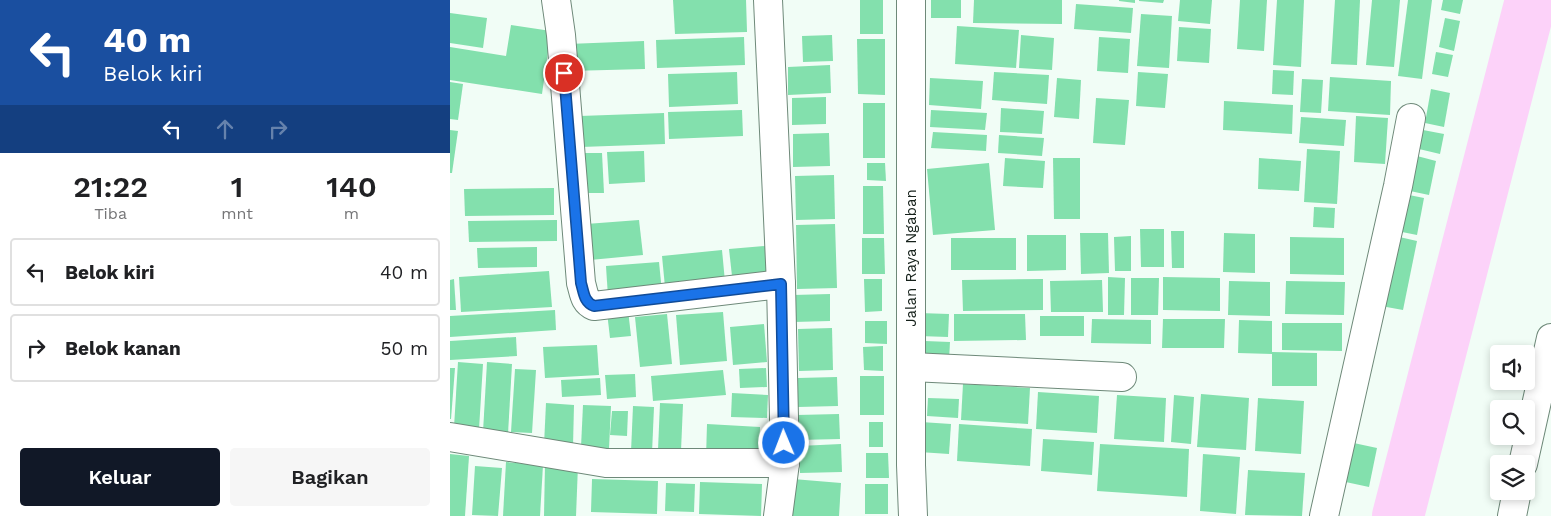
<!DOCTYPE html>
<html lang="id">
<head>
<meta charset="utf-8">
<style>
  body { margin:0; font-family:"Work Sans",sans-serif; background:#f6f6f6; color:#202124; height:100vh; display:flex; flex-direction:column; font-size:19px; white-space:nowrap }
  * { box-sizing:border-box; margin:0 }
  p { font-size:16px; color:#757577 }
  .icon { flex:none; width:28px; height:28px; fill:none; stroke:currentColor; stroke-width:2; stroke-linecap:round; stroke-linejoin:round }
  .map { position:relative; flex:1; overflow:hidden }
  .drawer { display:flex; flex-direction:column; background:#fff; width:450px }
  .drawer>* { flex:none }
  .banner { background:#1a4fa0; color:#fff; overflow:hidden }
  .tools { position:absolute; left:1040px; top:345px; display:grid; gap:10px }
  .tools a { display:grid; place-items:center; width:45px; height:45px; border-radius:5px; background:#fff; box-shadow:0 2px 8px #0003; font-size:25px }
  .pin { position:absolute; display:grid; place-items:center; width:42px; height:42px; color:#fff; margin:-21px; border:2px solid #fff; border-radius:50%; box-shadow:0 1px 5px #0007 }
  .me { position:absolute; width:55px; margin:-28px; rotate:359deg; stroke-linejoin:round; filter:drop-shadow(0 0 4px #0008) }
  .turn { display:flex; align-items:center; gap:18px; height:105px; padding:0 20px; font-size:22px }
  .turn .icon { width:65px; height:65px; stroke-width:2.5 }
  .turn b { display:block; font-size:35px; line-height:42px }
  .lanes { display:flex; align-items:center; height:48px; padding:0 20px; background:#0003; justify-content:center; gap:25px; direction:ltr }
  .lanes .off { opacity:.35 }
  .eta { display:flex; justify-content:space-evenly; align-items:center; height:85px; text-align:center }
  .eta b { font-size:30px; font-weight:600; line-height:35px }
  .cta { display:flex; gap:10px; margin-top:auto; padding:10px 20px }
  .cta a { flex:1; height:58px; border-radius:5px; background:#111827; color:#fff; font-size:20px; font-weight:600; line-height:58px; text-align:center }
  .cta a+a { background:#f6f6f6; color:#202124 }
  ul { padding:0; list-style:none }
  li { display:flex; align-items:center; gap:15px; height:68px; margin:0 10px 8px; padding:0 10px; border:2px solid #e0e0e0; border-radius:5px }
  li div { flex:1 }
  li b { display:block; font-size:19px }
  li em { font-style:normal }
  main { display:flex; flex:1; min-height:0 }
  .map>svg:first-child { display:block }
</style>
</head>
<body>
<main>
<section class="drawer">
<div class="banner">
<div class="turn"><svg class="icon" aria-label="left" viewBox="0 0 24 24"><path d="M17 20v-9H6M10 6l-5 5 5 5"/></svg><div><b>40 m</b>Belok kiri</div></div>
<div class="lanes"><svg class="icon" aria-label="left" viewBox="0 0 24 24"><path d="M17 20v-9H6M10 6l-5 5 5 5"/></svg><svg class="icon off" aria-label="ahead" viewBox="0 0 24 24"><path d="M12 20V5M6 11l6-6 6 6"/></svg><svg class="icon off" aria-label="right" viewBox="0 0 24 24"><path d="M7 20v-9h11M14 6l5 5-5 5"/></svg></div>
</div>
<div class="eta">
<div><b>21:22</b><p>Tiba</p></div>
<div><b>1</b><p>mnt</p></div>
<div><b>140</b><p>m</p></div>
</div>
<ul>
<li><svg class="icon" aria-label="left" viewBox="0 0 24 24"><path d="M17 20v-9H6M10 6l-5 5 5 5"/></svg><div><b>Belok kiri</b></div><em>40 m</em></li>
<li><svg class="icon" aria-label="right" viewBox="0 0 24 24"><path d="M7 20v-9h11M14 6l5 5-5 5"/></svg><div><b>Belok kanan</b></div><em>50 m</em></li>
</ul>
<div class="cta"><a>Keluar</a><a>Bagikan</a></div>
</section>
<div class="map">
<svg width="1101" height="516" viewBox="0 0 1101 516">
  <rect width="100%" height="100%" fill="#f1fdf6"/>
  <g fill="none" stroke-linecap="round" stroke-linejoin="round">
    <!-- river -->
    <polyline stroke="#fcd2f9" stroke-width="52" points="948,516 1081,0"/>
  </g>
  <!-- building -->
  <g fill="#83e0ad">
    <polygon points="223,0 296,0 297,32 225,34"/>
    <rect x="410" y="0" width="23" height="34"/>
    <rect x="481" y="0" width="30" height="18"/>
    <polygon points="524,0 612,0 612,24 523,23"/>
    <polygon points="669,0 685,0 685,3 669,1"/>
    <polygon points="689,0 714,0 713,3 689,1"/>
    <polygon points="730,0 762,0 760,24 728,21"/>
    <polygon points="790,0 817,0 814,51 787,49"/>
    <polygon points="827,0 854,0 851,67 823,65"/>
    <polygon points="885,0 910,0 907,65 881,64"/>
    <polygon points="922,0 950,0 944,67 916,65"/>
    <polygon points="958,0 982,0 972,79 948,76"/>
    <polygon points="993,0 1013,0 1010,14 991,10"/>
    <polygon points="626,4 683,8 681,33 624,29"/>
    <polygon points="0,13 37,18 33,48 0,43"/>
    <polygon points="691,14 722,16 719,68 687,66"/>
    <polygon points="995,18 1010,21 1004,51 989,47"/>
    <polygon points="61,25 101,31 92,94 0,80 0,47 56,56"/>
    <polygon points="507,26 569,30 566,68 505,64"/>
    <polygon points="729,27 761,29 759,63 727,61"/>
    <polygon points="382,35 383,61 353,62 352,36"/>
    <polygon points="571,35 604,38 602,70 569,68"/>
    <polygon points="294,37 295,65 207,68 206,40"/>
    <polygon points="649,37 680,39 678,73 647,71"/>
    <polygon points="407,39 435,39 435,95 408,94"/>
    <polygon points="194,41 195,69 119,71 118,44"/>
    <polygon points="986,52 1003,55 998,77 982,74"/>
    <polygon points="380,65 381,93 338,95 338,67"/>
    <polygon points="823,70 844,71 843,95 822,94"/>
    <polygon points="287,72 288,104 219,107 218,74"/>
    <polygon points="544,72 599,75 597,104 542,100"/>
    <polygon points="688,72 718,74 715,108 686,106"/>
    <polygon points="880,77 941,81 940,115 878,111"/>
    <polygon points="480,78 533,81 531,109 479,105"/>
    <polygon points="607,78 631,80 629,119 604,117"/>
    <polygon points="852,79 873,80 871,113 850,112"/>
    <polygon points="0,82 13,84 8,120 0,119"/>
    <polygon points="981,89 1000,93 994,127 975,123"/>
    <polygon points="376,97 376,124 342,125 342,98"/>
    <polygon points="646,98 679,100 675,145 643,143"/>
    <polygon points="774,101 843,105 842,134 773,130"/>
    <rect x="413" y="103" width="22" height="55"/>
    <polygon points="551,108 594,111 592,134 550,132"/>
    <polygon points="292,110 293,136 219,139 218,112"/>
    <polygon points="481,110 537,113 535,130 480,127"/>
    <polygon points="214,113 215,144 131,147 130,116"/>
    <polygon points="906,116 938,118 935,164 904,162"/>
    <polygon points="851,117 896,120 894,146 849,143"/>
    <polygon points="0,130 8,131 2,173 0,173"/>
    <polygon points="973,130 994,134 990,154 969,149"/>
    <polygon points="483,132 537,135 536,151 481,148"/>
    <polygon points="379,133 380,166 343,167 343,134"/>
    <polygon points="549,135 594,138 592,156 548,153"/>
    <polygon points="857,149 890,151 887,204 854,202"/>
    <polygon points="194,151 195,182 159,184 157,152"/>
    <polygon points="131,153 152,153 154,193 132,193"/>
    <polygon points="967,156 986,161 979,195 960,191"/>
    <polygon points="555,158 595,161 593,188 553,186"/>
    <polygon points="603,158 630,158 630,219 604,219"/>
    <polygon points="809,158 851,161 849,191 808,189"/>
    <polygon points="417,163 435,163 436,181 417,180"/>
    <polygon points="539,163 545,230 483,235 477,169"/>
    <polygon points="384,175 385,219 346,220 345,176"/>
    <polygon points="413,186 433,186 434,234 413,234"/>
    <polygon points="104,188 104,215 15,216 14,189"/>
    <polygon points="954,194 974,198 967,235 947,231"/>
    <polygon points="864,207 885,208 884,228 863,227"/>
    <polygon points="107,220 107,241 19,242 18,221"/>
    <polygon points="189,220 193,255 140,260 136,224"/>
    <polygon points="385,224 387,288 347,289 346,225"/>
    <polygon points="690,229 714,229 714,267 691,267"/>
    <polygon points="721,231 734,231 734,268 722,268"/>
    <polygon points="630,233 658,233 659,273 631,274"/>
    <polygon points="774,233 805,234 805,273 773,272"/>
    <polygon points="577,235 616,235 616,270 577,271"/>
    <polygon points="681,236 681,271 665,271 664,237"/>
    <polygon points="945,236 967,241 953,310 931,306"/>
    <polygon points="840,237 894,238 894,275 840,274"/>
    <polygon points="412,238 434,238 435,274 412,274"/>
    <rect x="501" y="238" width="65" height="32"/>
    <polygon points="315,246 317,272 282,276 279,249"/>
    <polygon points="87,247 87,267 28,268 27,248"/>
    <polygon points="272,250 275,282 215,287 212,256"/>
    <polygon points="209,262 212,292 158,297 156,266"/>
    <polygon points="99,271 102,307 11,312 9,277"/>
    <polygon points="658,277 675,278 674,315 658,315"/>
    <polygon points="713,277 770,278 770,311 713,310"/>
    <polygon points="681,278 709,278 708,315 681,315"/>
    <polygon points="4,279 6,310 0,310 0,280"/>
    <polygon points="414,279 432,279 432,311 415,312"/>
    <polygon points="593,279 593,310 513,311 512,280"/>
    <polygon points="652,280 653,312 601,312 600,281"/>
    <polygon points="779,281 820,282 820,316 778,315"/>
    <polygon points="836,281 895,282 894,315 835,314"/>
    <polygon points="380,294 380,321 344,322 343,295"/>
    <polygon points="105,310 106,330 0,337 0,316"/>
    <polygon points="178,310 181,336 160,338 157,312"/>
    <polygon points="273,312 277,361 230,365 226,315"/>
    <polygon points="469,313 499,314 498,337 469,336"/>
    <polygon points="217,314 222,364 190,367 185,317"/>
    <polygon points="504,314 575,314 576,340 504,341"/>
    <rect x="590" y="316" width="44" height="20"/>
    <polygon points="642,319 701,320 701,344 641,343"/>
    <polygon points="713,319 775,319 774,348 712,348"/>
    <polygon points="789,320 822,321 822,352 867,353 867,386 822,386 822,354 788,353"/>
    <polygon points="415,321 437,321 437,344 415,343"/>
    <polygon points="832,323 892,323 892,351 832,350"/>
    <polygon points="314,324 317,362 283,365 280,327"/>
    <polygon points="382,328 383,370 349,371 348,329"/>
    <polygon points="66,337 67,356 0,360 0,341"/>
    <polygon points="475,341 500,342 499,360 474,359"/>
    <polygon points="147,345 149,375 95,378 93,347"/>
    <polygon points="433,346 433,371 414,370 413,347"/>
    <polygon points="8,362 33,364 29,429 4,427"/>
    <polygon points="37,362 62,364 58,434 33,432"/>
    <polygon points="0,368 5,368 1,419 0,419"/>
    <polygon points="316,368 317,387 290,388 289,369"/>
    <polygon points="65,369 86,370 82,433 61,432"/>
    <polygon points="273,370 276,395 203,401 201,376"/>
    <polygon points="185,374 186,397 157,399 155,375"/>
    <rect x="410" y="376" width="24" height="39"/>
    <polygon points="387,377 388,406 348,407 348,378"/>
    <polygon points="150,378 151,395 112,397 111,380"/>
    <polygon points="513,384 580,388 578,424 511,420"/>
    <polygon points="588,392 649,396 647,433 586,429"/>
    <polygon points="282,393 318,395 317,418 281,417"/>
    <polygon points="751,394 799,398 796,450 747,447"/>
    <polygon points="667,395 716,398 714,442 664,439"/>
    <polygon points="724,395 744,397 741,444 721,442"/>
    <polygon points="478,398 509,399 508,418 477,416"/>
    <polygon points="808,398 854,401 851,454 805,451"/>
    <polygon points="96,403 124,405 123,446 94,445"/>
    <polygon points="210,403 233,404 231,451 208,450"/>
    <polygon points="133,405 161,406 159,449 131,447"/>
    <polygon points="183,406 204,407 202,453 181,452"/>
    <polygon points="162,411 178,411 177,436 160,435"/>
    <polygon points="389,414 390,439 348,440 347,415"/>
    <rect x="419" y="422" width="14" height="25"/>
    <polygon points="471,422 501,424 499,454 469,452"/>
    <polygon points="257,424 310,427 309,460 256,458"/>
    <polygon points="509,424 582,429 580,466 507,461"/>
    <polygon points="593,439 644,442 642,475 591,471"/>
    <polygon points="899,442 927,448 919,487 891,481"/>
    <polygon points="391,444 392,472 350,473 349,446"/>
    <polygon points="650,444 739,449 737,497 647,491"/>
    <polygon points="416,453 438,453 439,478 416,478"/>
    <polygon points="0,454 19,456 15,516 0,516"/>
    <polygon points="753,454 790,457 786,514 750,511"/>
    <polygon points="56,462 93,465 90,516 53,516"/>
    <polygon points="95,464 128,465 126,516 94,516"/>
    <polygon points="25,466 52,468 48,516 22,515"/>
    <polygon points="798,470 855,473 852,516 795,515"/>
    <polygon points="142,479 208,481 207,514 141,512"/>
    <polygon points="343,479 391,483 389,516 340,516"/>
    <polygon points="250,482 312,484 311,516 249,514"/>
    <polygon points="216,483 245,484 244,512 215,511"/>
    <rect x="415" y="484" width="23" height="30"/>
  </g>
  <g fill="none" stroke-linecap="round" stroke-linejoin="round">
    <!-- minor casing -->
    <g stroke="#6e8979" stroke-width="30">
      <g id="minor">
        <path d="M106,0L111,35L131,283C134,293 134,302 144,306L331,284"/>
        <polyline points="318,0 331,284 335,463 328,516"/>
        <polyline points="461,0 461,465 463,516"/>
        <polyline points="461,367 672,377"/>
        <polyline points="0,437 156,463 335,463"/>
        <polyline points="1073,464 1101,338"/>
        <polyline points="874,516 948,186 961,118"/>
        <polyline points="1062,516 1067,491"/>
      </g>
    </g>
    <!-- minor -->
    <use href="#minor" stroke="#fff" stroke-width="28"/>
  </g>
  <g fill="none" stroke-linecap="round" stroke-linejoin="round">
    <!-- route casing -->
    <g stroke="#114b97" stroke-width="12">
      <path id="route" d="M114,73L131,283C134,293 134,302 144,306L331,284L334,443"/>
    </g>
    <!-- route -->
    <use href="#route" stroke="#1a73e8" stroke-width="9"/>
  </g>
  <g text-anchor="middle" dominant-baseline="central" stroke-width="4" stroke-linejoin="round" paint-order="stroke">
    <!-- street labels -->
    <g font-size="15" fill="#15201a" stroke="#fff">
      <text transform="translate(461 258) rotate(-90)">Jalan Raya Ngaban</text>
    </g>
  </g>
</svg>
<div class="tools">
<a><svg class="icon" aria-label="sound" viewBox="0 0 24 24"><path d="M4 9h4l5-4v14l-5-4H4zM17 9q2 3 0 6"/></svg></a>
<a><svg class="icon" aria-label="search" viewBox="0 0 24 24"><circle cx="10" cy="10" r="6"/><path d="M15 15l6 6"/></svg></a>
<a><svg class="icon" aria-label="layers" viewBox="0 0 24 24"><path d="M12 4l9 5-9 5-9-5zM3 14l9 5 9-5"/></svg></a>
</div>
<div class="pin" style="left:114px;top:73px;background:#d93025"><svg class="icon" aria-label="arrive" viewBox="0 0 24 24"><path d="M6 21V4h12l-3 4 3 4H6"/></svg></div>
<svg class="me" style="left:334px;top:443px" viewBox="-20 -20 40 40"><circle r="17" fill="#1a73e8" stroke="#fff" stroke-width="3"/><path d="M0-11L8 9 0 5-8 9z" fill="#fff"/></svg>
</div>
</main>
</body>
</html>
